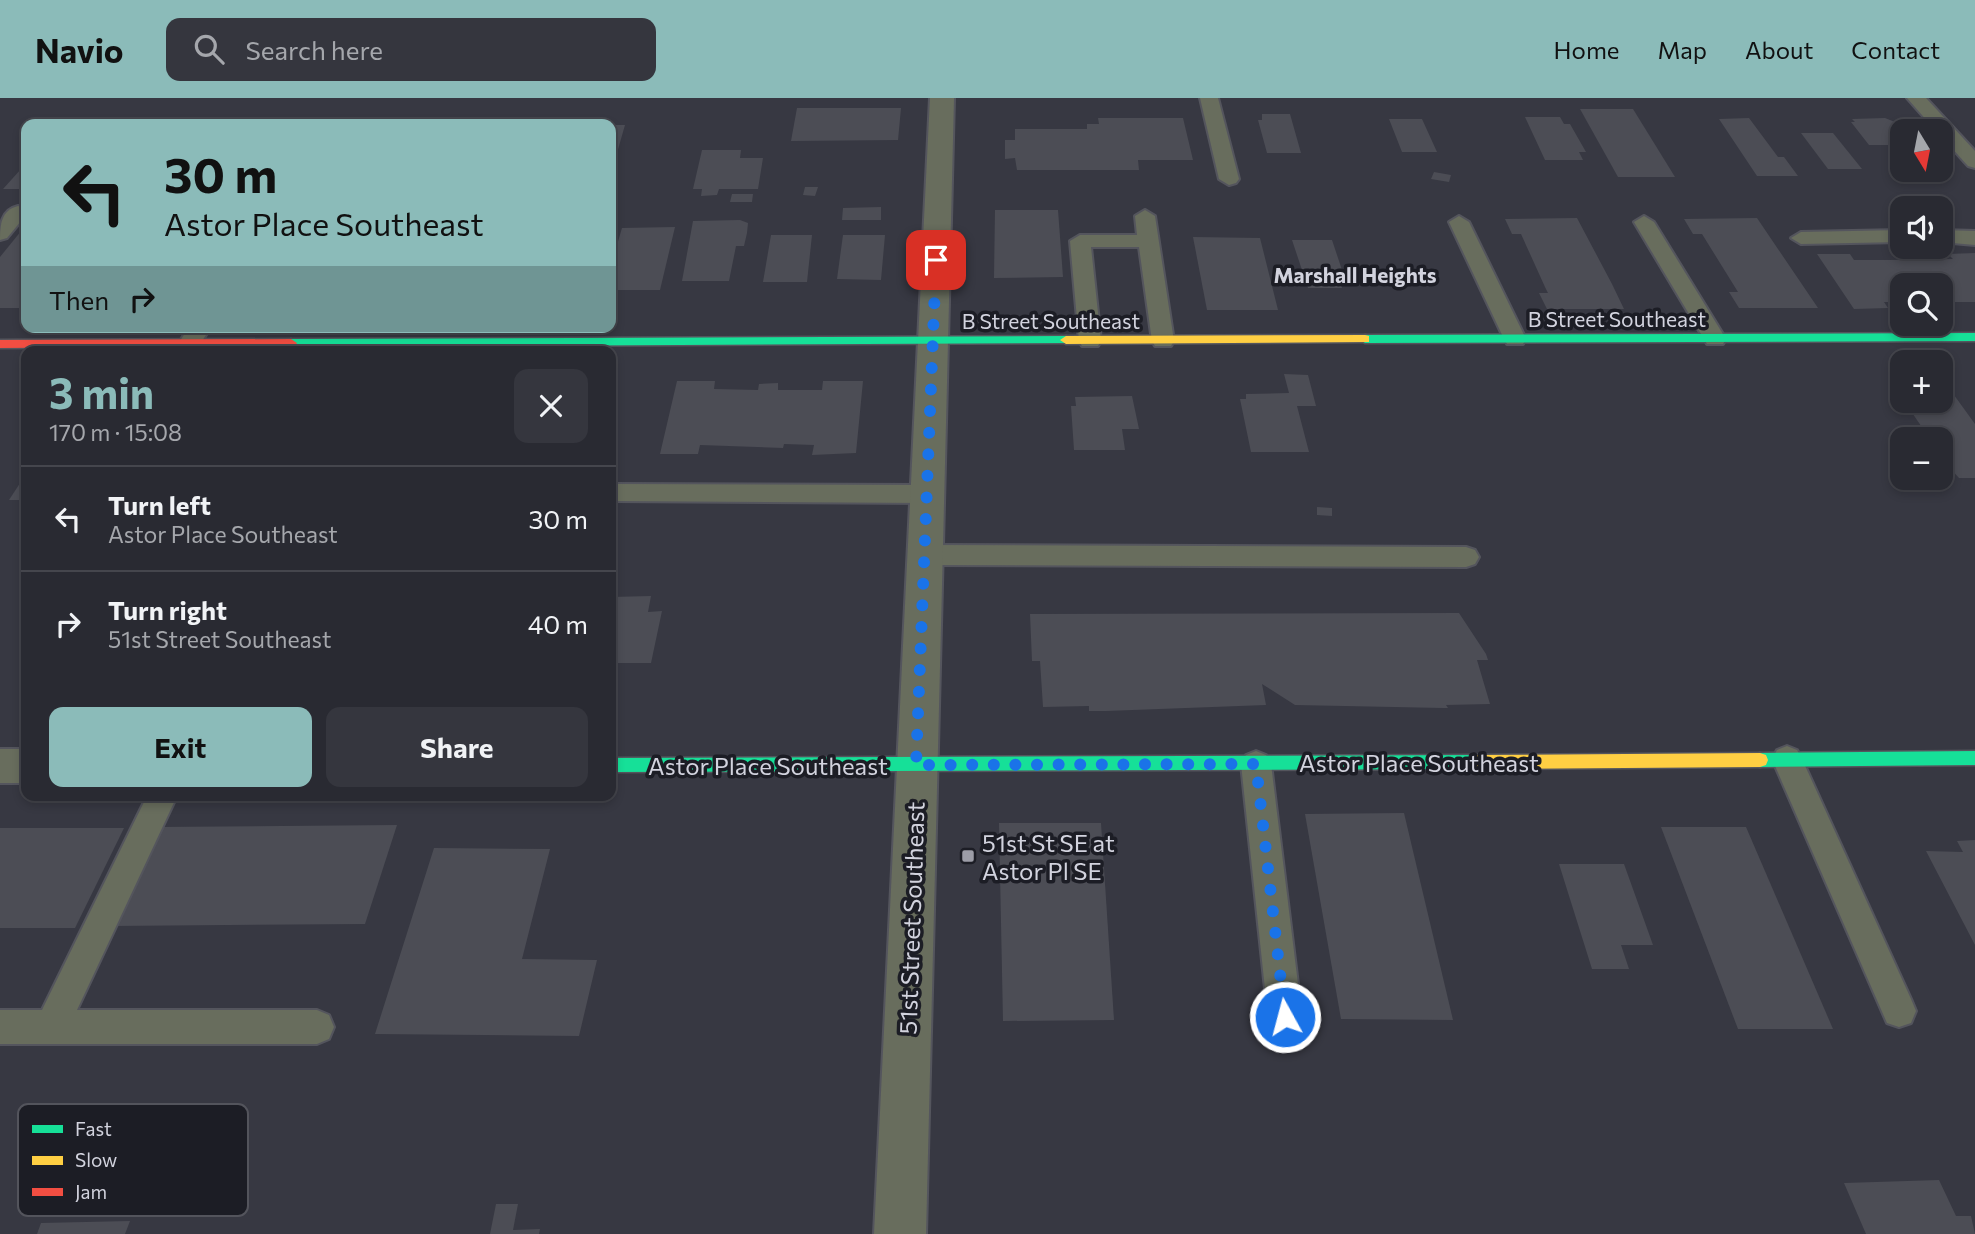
<!DOCTYPE html>
<html lang="en">
<head>
<meta charset="utf-8">
<style>
  body { margin:0; font-family:Commissioner,sans-serif; background:#35363e; color:#f1f3f6; height:100vh; display:flex; flex-direction:column; font-size:26px; white-space:nowrap }
  * { box-sizing:border-box; margin:0 }
  p { font-size:23px; color:#a5a7ac }
  .icon { flex:none; width:38px; height:38px; fill:none; stroke:currentColor; stroke-width:2; stroke-linecap:round; stroke-linejoin:round }
  .map { position:relative; flex:1; overflow:hidden }
  .side { position:absolute; left:21px; top:248px; width:595px; height:455px; display:flex; flex-direction:column; background:#292a32; border-radius:14px; box-shadow:0 4px 10px #0003,0 0 0 2px #45464d }
  .side>* { flex:none }
  .guide { position:absolute; left:21px; top:21px; width:595px; height:214px; border-radius:14px; box-shadow:0 4px 10px #0003,0 0 0 2px #45464d; background:#8bbbb9; color:#111; overflow:hidden }
  .needle { width:46px; rotate:170deg }
  .controls { position:absolute; left:1890px; top:21px; display:grid; gap:14px }
  .controls a { display:grid; place-items:center; width:63px; height:63px; border-radius:14px; background:#292a32; box-shadow:0 4px 10px #0003,0 0 0 2px #45464d; font-size:35px }
  .pin { position:absolute; display:grid; place-items:center; width:60px; height:60px; color:#fff; margin:-30px; border-radius:14px; box-shadow:0 4px 10px #0006 }
  .me { position:absolute; width:77px; margin:-38px; rotate:353deg; stroke-linejoin:round; filter:drop-shadow(0 0 5px #0008) }
  .turn { display:flex; align-items:center; gap:24px; height:147px; padding:0 28px; font-size:32px }
  .turn .icon { width:91px; height:91px; stroke-width:2.5 }
  .turn b { display:block; font-size:49px; line-height:60px }
  .then { display:flex; align-items:center; height:66px; padding:0 28px; background:#0003; gap:14px; font-size:26px }
  .round { display:grid; place-items:center; flex:none; width:74px; height:74px; border-radius:14px; background:#35363e }
  .headline { display:flex; align-items:center; justify-content:space-between; height:119px; padding:0 28px }
  h1 { font-size:42px; font-weight:700; line-height:52px; color:#8bbbb9 }
  .action { display:flex; gap:14px; margin-top:auto; padding:14px 28px }
  .action a { flex:1; height:80px; border-radius:14px; background:#8bbbb9; color:#111; font-size:28px; font-weight:700; line-height:80px; text-align:center }
  .action a+a { background:#35363e; color:#f1f3f6 }
  ul { padding:0; list-style:none }
  li { display:flex; align-items:center; gap:21px; height:105px; padding:0 28px; border-top:2px solid #45464d }
  li div { flex:1 }
  li b { display:block; font-size:26px }
  li em { font-style:normal }
  header { display:flex; align-items:center; gap:42px; box-sizing:border-box; height:98px; padding:0 35px; background:#8bbbb9; color:#111 }
  header strong { font-size:33px }
  nav { display:flex; gap:38px; margin-inline-start:auto; font-size:24px }
  .search { width:490px; height:63px; background:#35363e; display:flex; align-items:center; gap:18px; box-sizing:border-box; padding:0 24px; border-radius:14px; color:#a5a7ac; font-size:26px }
  .map>svg:first-child { display:block }
</style>
</head>
<body>
<header>
<strong>Navio</strong>
<div class="search"><svg class="icon" aria-label="search" viewBox="0 0 24 24"><circle cx="10" cy="10" r="6"/><path d="M15 15l6 6"/></svg>Search here</div>
<nav><a>Home</a><a>Map</a><a>About</a><a>Contact</a></nav>
</header>
<div class="map">
<svg width="1975" height="1136" viewBox="0 0 1975 1136">
  <rect width="100%" height="100%" fill="#373842"/>
  <!-- building -->
  <g fill="#4c4d55">
    <polygon points="797,10 901,10 898,42 791,43"/>
    <polygon points="1580,11 1633,11 1675,79 1618,79"/>
    <polygon points="1262,16 1290,16 1301,55 1267,55 1258,22 1262,22"/>
    <polygon points="1525,19 1560,19 1564,26 1570,26 1586,54 1579,54 1583,62 1545,62"/>
    <polygon points="1098,20 1183,20 1193,62 1138,62 1139,72 1017,72 1015,60 1005,61 1005,42 1015,42 1015,31 1087,31 1087,26 1099,26"/>
    <polygon points="1749,20 1778,59 1784,59 1798,78 1757,78 1719,21"/>
    <polygon points="1885,20 1895,24 1902,33 1902,47 1869,47 1851,24 1855,24 1852,21"/>
    <polygon points="1389,21 1422,21 1437,54 1402,54"/>
    <polygon points="611,27 625,27 611,76"/>
    <polygon points="1801,35 1833,35 1862,71 1828,71"/>
    <polygon points="702,52 741,52 740,60 763,60 758,91 719,91 717,97 701,98 702,91 693,91"/>
    <polygon points="26,65 26,91 3,91 21,71"/>
    <polygon points="1434,74 1451,77 1449,84 1431,81"/>
    <polygon points="805,89 818,89 815,98 803,97"/>
    <polygon points="732,96 753,96 752,104 730,104"/>
    <polygon points="881,109 881,122 842,122 843,110"/>
    <polygon points="995,112 1058,112 1063,179 994,180"/>
    <polygon points="1577,120 1612,186 1624,211 1547,211 1539,195 1548,195 1545,189 1521,136 1512,136 1505,121"/>
    <polygon points="1757,120 1816,207 1818,210 1739,210 1729,194 1738,194 1702,136 1693,136 1684,121"/>
    <polygon points="740,122 748,125 747,135 744,148 736,148 729,183 682,183 693,123"/>
    <polygon points="26,127 26,206 22,210 0,210 0,159"/>
    <polygon points="675,129 660,192 611,192 611,167 622,130"/>
    <polygon points="771,137 812,137 807,184 763,184"/>
    <polygon points="843,137 885,137 881,182 837,181"/>
    <polygon points="1193,139 1260,140 1278,212 1207,212"/>
    <polygon points="1292,142 1332,142 1345,181 1340,184 1342,190 1308,190"/>
    <polygon points="1975,155 1975,204 1941,204 1941,187 1902,187 1902,204 1884,204 1888,210 1854,211 1817,156 1850,156 1854,162 1889,162 1953,161 1948,156"/>
    <polygon points="1284,276 1308,277 1316,308 1297,308 1309,354 1251,354 1240,301 1246,301 1246,296 1289,295"/>
    <polygon points="677,283 715,283 714,291 758,292 759,286 778,285 778,292 822,292 823,283 863,283 856,355 812,357 814,347 784,346 783,350 700,347 698,356 660,356"/>
    <polygon points="1941,294 1954,297 1975,326 1975,380 1959,380 1950,370 1941,357 1941,341 1930,341 1904,303 1941,303"/>
    <polygon points="1132,298 1139,331 1122,331 1125,352 1074,352 1071,308 1076,308 1075,299"/>
    <polygon points="26,376 26,402 9,402"/>
    <polygon points="1317,409 1332,410 1332,418 1317,417"/>
    <polygon points="651,498 648,514 662,513 651,565 611,565 611,499"/>
    <polygon points="1459,515 1486,556 1488,562 1477,562 1490,606 1446,607 1448,610 1443,610 1295,607 1262,586 1266,607 1106,613 1089,613 1089,608 1043,609 1040,563 1032,563 1030,516"/>
    <polygon points="1404,715 1453,922 1341,921 1305,716"/>
    <polygon points="999,725 1101,725 1114,922 1003,923"/>
    <polygon points="397,727 365,826 111,828 156,729"/>
    <polygon points="1661,729 1746,729 1833,931 1738,931"/>
    <polygon points="0,730 124,730 75,830 0,830"/>
    <polygon points="1975,742 1975,847 1926,753 1963,754 1957,743"/>
    <polygon points="434,750 550,751 522,861 597,862 579,938 375,936"/>
    <polygon points="1559,766 1624,766 1653,847 1621,847 1629,871 1592,871"/>
    <polygon points="1939,1082 1956,1118 1971,1118 1975,1136 1866,1136 1844,1085"/>
    <polygon points="496,1106 518,1106 513,1132 540,1131 539,1136 490,1136"/>
    <polygon points="130,1123 125,1136 37,1136 41,1125"/>
  </g>
  <g fill="none" stroke-linecap="round" stroke-linejoin="round">
    <!-- lane casing -->
    <g stroke="#54555d" stroke-width="4">
      <g id="lane">
        <polygon points="1200,0 1218,0 1239,81 1236,85 1229,87 1219,81"/>
        <polygon points="1907,0 1926,0 1975,53 1975,70 1968,68 1941,38 1941,33 1936,33"/>
        <path d="M18,108L25,110L26,117L7,140L0,142C0,127 1,112 18,108Z"/>
        <polygon points="1145,112 1155,118 1174,243 1171,248 1155,248 1152,243 1139,149 1091,149 1101,243 1098,248 1082,248 1079,243 1070,143 1080,137 1137,137 1135,118"/>
        <polygon points="1459,118 1469,124 1526,241 1523,246 1507,246 1504,241 1449,124"/>
        <polygon points="1644,118 1654,124 1726,241 1723,246 1707,246 1704,241 1634,124"/>
        <polygon points="1902,132 1902,144 1801,146 1791,140 1801,134"/>
        <polygon points="1941,132 1975,133 1975,147 1941,144"/>
        <polygon points="189,229 211,229 197,251 181,251 178,246"/>
        <polygon points="611,386 928,387 937,390 941,396 937,402 928,405 613,403"/>
        <polygon points="925,447 1466,449 1475,452 1479,459 1475,466 1466,469 925,467 916,464 912,457 916,450"/>
        <polygon points="1787,648 1797,652 1802,661 1911,901 1916,913 1911,925 1899,929 1887,925 1772,661 1777,652"/>
        <polygon points="1256,653 1266,657 1271,666 1302,919 1297,931 1285,936 1273,931 1268,919 1241,666 1246,657"/>
        <polygon points="147,698 177,698 77,912 317,912 329,917 334,929 329,941 317,946 0,946 0,912 42,912"/>
      </g>
    </g>
    <!-- street casing -->
    <g stroke="#54555d" stroke-width="4">
      <g id="street">
        <polygon points="930,0 954,0 926,1136 874,1136"/>
        <rect x="0" y="651" width="26" height="34"/>
      </g>
    </g>
    <!-- fast casing -->
    <g stroke="#54555d" stroke-width="3">
      <g id="fast">
        <polygon points="1975,235 1975,243 1365,245 1359,241 1365,237"/>
        <polygon points="1066,238 1072,242 1070,245 291,249 285,245 291,241"/>
        <polygon points="1975,653 1975,667 1760,669 1754,667 1752,662 1754,657 1760,655"/>
        <polygon points="1477,657 1483,659 1485,664 1483,669 1477,671 611,674 611,660"/>
      </g>
    </g>
    <!-- slow casing -->
    <g stroke="#54555d" stroke-width="3">
      <g id="slow">
        <polygon points="1365,237 1369,238 1369,244 1066,246 1060,242 1066,238"/>
        <polygon points="1760,655 1766,657 1768,662 1766,667 1760,669 1477,671 1471,669 1469,664 1471,659 1477,657"/>
      </g>
    </g>
    <!-- jam casing -->
    <g stroke="#54555d" stroke-width="3">
      <polygon id="jam" points="291,241 297,245 295,248 0,250 0,242"/>
    </g>
    <!-- lane -->
    <use href="#lane" fill="#686d5d" fill-rule="evenodd"/>
    <!-- street -->
    <use href="#street" fill="#686d5d" fill-rule="evenodd"/>
    <!-- fast -->
    <use href="#fast" fill="#16e098" fill-rule="evenodd"/>
    <!-- slow -->
    <use href="#slow" fill="#ffcf43" fill-rule="evenodd"/>
    <!-- jam -->
    <use href="#jam" fill="#f24e42" fill-rule="evenodd"/>
  </g>
  <g fill="none" stroke-linecap="round" stroke-linejoin="round">
    <!-- route -->
    <polyline stroke="#1a73e8" stroke-width="12" stroke-dasharray="0 21.6" points="936,162 916,667 1256,666 1285,919"/>
  </g>
  <!-- markers -->
  <rect fill="#9c9da7" stroke="#1c1d25" stroke-width="2.5" x="961" y="751" width="14" height="14" rx="3.5"/>
  <g text-anchor="middle" dominant-baseline="central" stroke-width="7" stroke-linejoin="round" paint-order="stroke">
    <!-- far-neighbourhood labels -->
    <g font-size="21" font-weight="bold" fill="#d2d3de" stroke="#1c1d25">
      <text x="1355" y="176">Marshall Heights</text>
    </g>
    <!-- far-street labels -->
    <g font-size="21" fill="#d2d3de" stroke="#1c1d25">
      <text x="1617" y="220">B Street Southeast</text>
      <text x="1051" y="222">B Street Southeast</text>
    </g>
    <!-- street labels -->
    <g font-size="24" fill="#d2d3de" stroke="#1c1d25">
      <text x="1419" y="664">Astor Place Southeast</text>
      <text x="768" y="667">Astor Place Southeast</text>
      <text transform="translate(911 820) rotate(-88)">51st Street Southeast</text>
    </g>
    <!-- poi labels -->
    <g font-size="24" fill="#d2d3de" stroke="#1c1d25" text-anchor="start">
      <text x="982" y="744">51st St SE at<tspan x="982" dy="28">Astor Pl SE</tspan></text>
    </g>
  </g>
  <!-- legend -->
  <rect x="18" y="1006" width="230" height="112" rx="10" fill="#1c1d25" stroke="#53545c" stroke-width="2"/>
  <rect x="32" y="1027" width="31" height="8" fill="#16e098"/>
  <rect x="32" y="1058" width="31" height="9" fill="#ffcf43"/>
  <rect x="32" y="1090" width="31" height="8" fill="#f24e42"/>
  <g font-size="19" fill="#d2d3de">
    <text x="75" y="1038">Fast</text>
    <text x="75" y="1069">Slow</text>
    <text x="75" y="1101">Jam</text>
  </g>
</svg>
<div class="controls">
<a><svg class="needle" viewBox="-14 -14 28 28"><path d="M0-13l5 13h-10z" fill="#e53935"/><path d="M0 13l5-13h-10z" fill="#a5a7ac"/></svg></a>
<a><svg class="icon" aria-label="sound" viewBox="0 0 24 24"><path d="M4 9h4l5-4v14l-5-4H4zM17 9q2 3 0 6"/></svg></a>
<a><svg class="icon" aria-label="search" viewBox="0 0 24 24"><circle cx="10" cy="10" r="6"/><path d="M15 15l6 6"/></svg></a>
<a>+</a>
<a>−</a>
</div>
<div class="pin" style="left:936px;top:162px;background:#d93025"><svg class="icon" aria-label="arrive" viewBox="0 0 24 24"><path d="M6 21V4h12l-3 4 3 4H6"/></svg></div>
<svg class="me" style="left:1285px;top:919px" viewBox="-20 -20 40 40"><circle r="17" fill="#1a73e8" stroke="#fff" stroke-width="3"/><path d="M0-11L8 9 0 5-8 9z" fill="#fff"/></svg>
<div class="guide">
<div class="turn"><svg class="icon" aria-label="left" viewBox="0 0 24 24"><path d="M17 20v-9H6M10 6l-5 5 5 5"/></svg><div><b>30 m</b>Astor Place Southeast</div></div>
<div class="then">Then<svg class="icon" aria-label="right" viewBox="0 0 24 24"><path d="M7 20v-9h11M14 6l5 5-5 5"/></svg></div>
</div>
<section class="side">
<div class="headline"><div><h1>3 min</h1><p>170 m · 15:08</p></div><a class="round"><svg class="icon" aria-label="close" viewBox="0 0 24 24"><path d="M6 6l12 12M18 6L6 18"/></svg></a></div>
<ul>
<li><svg class="icon" aria-label="left" viewBox="0 0 24 24"><path d="M17 20v-9H6M10 6l-5 5 5 5"/></svg><div><b>Turn left</b><p>Astor Place Southeast</p></div><em>30 m</em></li>
<li><svg class="icon" aria-label="right" viewBox="0 0 24 24"><path d="M7 20v-9h11M14 6l5 5-5 5"/></svg><div><b>Turn right</b><p>51st Street Southeast</p></div><em>40 m</em></li>
</ul>
<div class="action"><a>Exit</a><a>Share</a></div>
</section>
</div>
</body>
</html>
